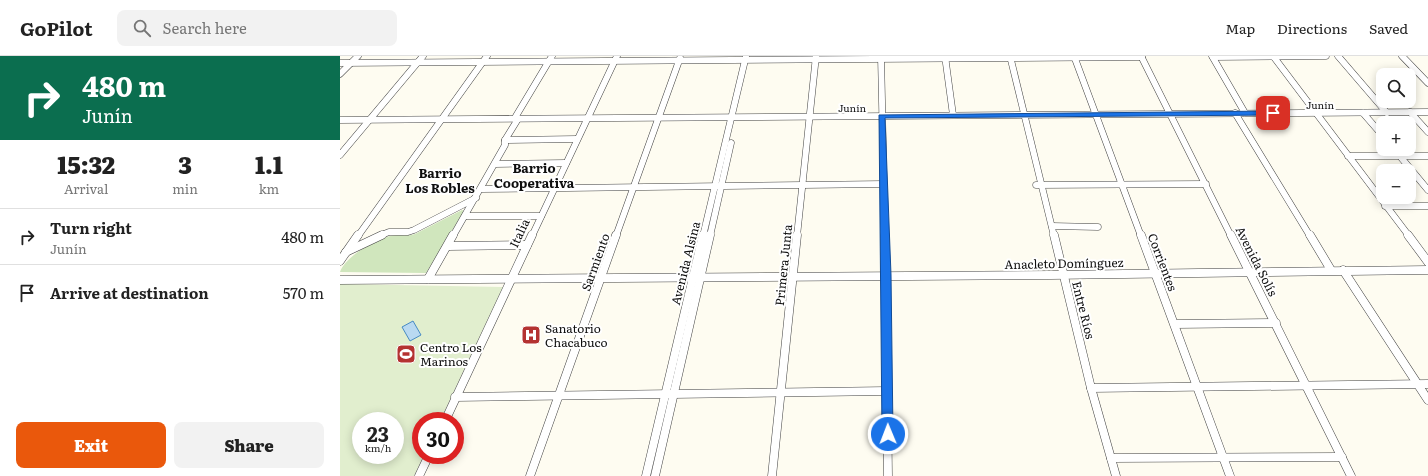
<!DOCTYPE html>
<html lang="en">
<head>
<meta charset="utf-8">
<style>
  body { margin:0; font-family:Literata,serif; background:#f2f2f2; color:#222; height:100vh; display:flex; flex-direction:column; font-size:15px; white-space:nowrap }
  * { box-sizing:border-box; margin:0 }
  p { font-size:13px; color:#767676 }
  .icon { flex:none; width:22px; height:22px; fill:none; stroke:currentColor; stroke-width:2; stroke-linecap:round; stroke-linejoin:round }
  .map { position:relative; flex:1; overflow:hidden }
  .details { display:flex; flex-direction:column; background:#fff; width:340px }
  .details>* { flex:none }
  .hud { background:#0b6e4f; color:#fff; overflow:hidden }
  .controls { position:absolute; left:1036px; top:12px; display:grid; gap:8px }
  .controls a { display:grid; place-items:center; width:40px; height:40px; border-radius:8px; background:#fff; box-shadow:0 2px 10px #0003; font-size:20px }
  .speed { position:absolute; left:12px; top:356px; display:flex; gap:8px; font-size:20px; font-weight:700; text-align:center }
  .speed>* { display:grid; place-content:center; width:52px; height:52px; border-radius:50%; background:#fff; box-shadow:0 2px 10px #0003; line-height:1 }
  .speed small { font-size:10px; font-weight:400 }
  .speed .limit { border:6px solid #d22; background:#fff; color:#111 }
  .pin { position:absolute; display:grid; place-items:center; width:34px; height:34px; color:#fff; margin:-17px; border-radius:8px; box-shadow:0 2px 6px #0006 }
  .me { position:absolute; width:44px; margin:-22px; rotate:359deg; stroke-linejoin:round; filter:drop-shadow(0 0 3px #0008) }
  .turn { display:flex; align-items:center; gap:14px; height:84px; padding:0 16px; font-size:18px }
  .turn .icon { width:52px; height:52px; stroke-width:2.5 }
  .turn b { display:block; font-size:28px; line-height:34px }
  .eta { display:flex; justify-content:space-evenly; align-items:center; height:68px; text-align:center }
  .eta b { font-size:24px; font-weight:800; line-height:28px }
  .action { display:flex; gap:8px; margin-top:auto; padding:8px 16px }
  .action a { flex:1; height:46px; border-radius:8px; background:#ea580c; color:#fff; font-size:16px; font-weight:800; line-height:46px; text-align:center }
  .action a+a { background:#f2f2f2; color:#222 }
  ul { padding:0; list-style:none }
  li { display:flex; align-items:center; gap:12px; height:56px; padding:0 16px; border-top:1px solid #e0e0e0 }
  li div { flex:1 }
  li b { display:block; font-size:15px }
  li em { font-style:normal }
  header { display:flex; align-items:center; gap:24px; box-sizing:border-box; height:56px; padding:0 20px; background:#fff; border-bottom:1px solid #e0e0e0 }
  header strong { font-size:19px }
  nav { display:flex; gap:22px; margin-inline-start:auto; font-size:14px }
  .search { width:280px; height:36px; background:#f2f2f2; display:flex; align-items:center; gap:10px; box-sizing:border-box; padding:0 14px; border-radius:8px; color:#767676; font-size:15px }
  main { display:flex; flex:1; min-height:0 }
  .map>svg:first-child { display:block }
</style>
</head>
<body>
<header>
<strong>GoPilot</strong>
<div class="search"><svg class="icon" aria-label="search" viewBox="0 0 24 24"><circle cx="10" cy="10" r="6"/><path d="M15 15l6 6"/></svg>Search here</div>
<nav><a>Map</a><a>Directions</a><a>Saved</a></nav>
</header>
<main>
<section class="details">
<div class="hud">
<div class="turn"><svg class="icon" aria-label="right" viewBox="0 0 24 24"><path d="M7 20v-9h11M14 6l5 5-5 5"/></svg><div><b>480 m</b>Junín</div></div>
</div>
<div class="eta">
<div><b>15:32</b><p>Arrival</p></div>
<div><b>3</b><p>min</p></div>
<div><b>1.1</b><p>km</p></div>
</div>
<ul>
<li><svg class="icon" aria-label="right" viewBox="0 0 24 24"><path d="M7 20v-9h11M14 6l5 5-5 5"/></svg><div><b>Turn right</b><p>Junín</p></div><em>480 m</em></li>
<li><svg class="icon" aria-label="arrive" viewBox="0 0 24 24"><path d="M6 21V4h12l-3 4 3 4H6"/></svg><div><b>Arrive at destination</b></div><em>570 m</em></li>
</ul>
<div class="action"><a>Exit</a><a>Share</a></div>
</section>
<div class="map">
<svg width="1088" height="420" viewBox="0 0 1088 420">
  <rect width="100%" height="100%" fill="#fefcf1"/>
  <!-- green -->
  <path fill="#d0e6bd" d="M122,154L124,155L86,217L0,216C5,201 35,183 50,180C59,178 65,181 75,178Z"/>
  <!-- pitch -->
  <path fill="#e1eece" fill-rule="evenodd" d="M0,228L163,231L100,365H81V399H84L74,420H0ZM21,365H55V399H21Z"/>
  <!-- water -->
  <polygon fill="#b9d9f1" stroke="#468ac3" points="73,265 81,279 70,285 62,271"/>
  <g fill="none" stroke-linecap="round" stroke-linejoin="round">
    <!-- minor-far1 casing -->
    <g stroke="#414141" stroke-width="7">
      <g id="minor-far1">
        <polyline points="541,0 545,180"/>
        <polyline points="605,0 613,59"/>
        <polyline points="670,0 714,180"/>
        <polyline points="734,0 801,180"/>
        <polyline points="801,0 891,180"/>
        <polyline points="872,0 905,57"/>
        <polyline points="933,0 1069,180"/>
        <polyline points="998,0 1047,57"/>
        <polyline points="1062,0 1088,27"/>
        <polyline points="873,1 986,0"/>
        <polyline points="0,7 802,1"/>
        <polyline points="0,18 18,0"/>
        <polyline points="1070,56 1088,76"/>
        <polyline points="895,57 970,180"/>
        <polyline points="1023,57 1043,80"/>
        <polyline points="0,64 1088,56"/>
        <polyline points="165,84 237,83"/>
        <polyline points="1054,93 1088,134"/>
        <polyline points="0,99 83,0"/>
        <polyline points="1008,100 1088,100"/>
        <polyline points="155,108 226,107"/>
        <polyline points="696,129 866,128"/>
        <polyline points="141,133 544,128"/>
        <polyline points="1045,150 1088,150"/>
        <polyline points="125,160 201,160"/>
        <polyline points="712,170 758,171"/>
        <polyline points="18,180 147,0"/>
        <polyline points="39,180 49,176 68,176 74,174 136,142"/>
        <polyline points="113,180 165,89 165,84 178,63 176,60 212,0"/>
        <polyline points="192,180 277,0"/>
        <polyline points="276,180 340,2"/>
        <polyline points="363,180 406,0"/>
        <polyline points="370,180 391,87"/>
        <polyline points="457,180 476,0"/>
      </g>
    </g>
    <!-- minor casing -->
    <g stroke="#414141" stroke-width="9">
      <g id="minor">
        <polyline points="545,179 548,420"/>
        <polyline points="714,179 751,332 776,420"/>
        <polyline points="801,179 890,420"/>
        <polyline points="891,179 1011,420"/>
        <polyline points="970,179 991,214"/>
        <polyline points="1068,179 1088,206"/>
        <polyline points="108,190 187,189"/>
        <polyline points="6,196 42,179"/>
        <polyline points="0,205 18,179"/>
        <polyline points="1003,214 1088,344"/>
        <polyline points="88,223 113,179"/>
        <polyline points="0,224 711,219 1088,214"/>
        <polyline points="835,268 936,267"/>
        <polyline points="751,332 1088,328"/>
        <polyline points="115,341 547,335"/>
        <polyline points="105,365 192,179"/>
        <polyline points="771,402 1002,401"/>
        <polyline points="79,420 89,399"/>
        <polyline points="190,420 276,179"/>
        <polyline points="306,420 363,179"/>
        <polyline points="315,420 370,179"/>
        <polyline points="432,420 457,179"/>
      </g>
    </g>
    <!-- minor-far1 -->
    <use href="#minor-far1" stroke="#fff" stroke-width="6"/>
    <!-- minor -->
    <use href="#minor" stroke="#fff" stroke-width="8"/>
  </g>
  <!-- route -->
  <polygon fill="#1a73e8" stroke="#114b97" points="933,55 937,57 936,59 545,62 551,219 553,378 552,381 548,383 544,381 542,378 539,59"/>
  <!-- icons -->
  <defs>
    <g id="hospital-square" transform="scale(1)"><rect x="-9" y="-9" width="18" height="18" rx="4" fill="#b43231" stroke="#fff"/><path d="M-5-5h3v3.5h4V-5h3V5h-3V1.5h-4V5h-3Z" fill="#fff"/></g>
    <g id="stadium-square" transform="scale(1)"><rect x="-9" y="-9" width="18" height="18" rx="4" fill="#b43231" stroke="#fff"/><path d="M0-5a6.5 5 0 1 0 0 10a6.5 5 0 1 0 0-10ZM-3.5-1.8h7v3.6h-7Z" fill="#fff"/></g>
  </defs>
  <g fill-rule="evenodd">
    <use href="#hospital-square" x="191" y="279"/>
    <use href="#stadium-square" x="66" y="298"/>
  </g>
  <g text-anchor="middle" dominant-baseline="central" stroke-width="4" stroke-linejoin="round" paint-order="stroke">
    <!-- far-street labels -->
    <g font-size="10" fill="#0e0e0e" stroke="#fff">
      <text x="980" y="48">Junín</text>
      <text x="512" y="51">Junín</text>
    </g>
    <!-- street labels -->
    <g font-size="12" fill="#0e0e0e" stroke="#fff">
      <text transform="translate(179 177) rotate(-65)">Italia</text>
      <text transform="translate(917 205) rotate(63)">Avenida Solís</text>
      <text transform="translate(255 206) rotate(-70)">Sarmiento</text>
      <text transform="translate(823 206) rotate(69)">Corrientes</text>
      <text transform="translate(345 207) rotate(-76)">Avenida Alsina</text>
      <text transform="translate(724 207) rotate(-1)">Anacleto Domínguez</text>
      <text transform="translate(443 209) rotate(-84)">Primera Junta</text>
      <text transform="translate(744 254) rotate(76)">Entre Ríos</text>
    </g>
    <!-- poi labels -->
    <g font-size="12" fill="#0e0e0e" stroke="#fff" text-anchor="start">
      <text x="205" y="272">Sanatorio<tspan x="205" dy="14">Chacabuco</tspan></text>
      <text x="80" y="291">Centro Los<tspan x="80" dy="14">Marinos</tspan></text>
    </g>
    <!-- neighbourhood labels -->
    <g font-size="13" font-weight="bold" fill="#0e0e0e" stroke="#fff">
      <text x="194" y="111">Barrio<tspan x="194" dy="15">Cooperativa</tspan></text>
      <text x="100" y="116">Barrio<tspan x="100" dy="15">Los Robles</tspan></text>
    </g>
  </g>
</svg>
<div class="controls">
<a><svg class="icon" aria-label="search" viewBox="0 0 24 24"><circle cx="10" cy="10" r="6"/><path d="M15 15l6 6"/></svg></a>
<a>+</a>
<a>−</a>
</div>
<div class="speed"><div>23<small>km/h</small></div><div class="limit">30</div></div>
<div class="pin" style="left:933px;top:57px;background:#d93025"><svg class="icon" aria-label="arrive" viewBox="0 0 24 24"><path d="M6 21V4h12l-3 4 3 4H6"/></svg></div>
<svg class="me" style="left:548px;top:378px" viewBox="-20 -20 40 40"><circle r="17" fill="#1a73e8" stroke="#fff" stroke-width="3"/><path d="M0-11L8 9 0 5-8 9z" fill="#fff"/></svg>
</div>
</main>
</body>
</html>
